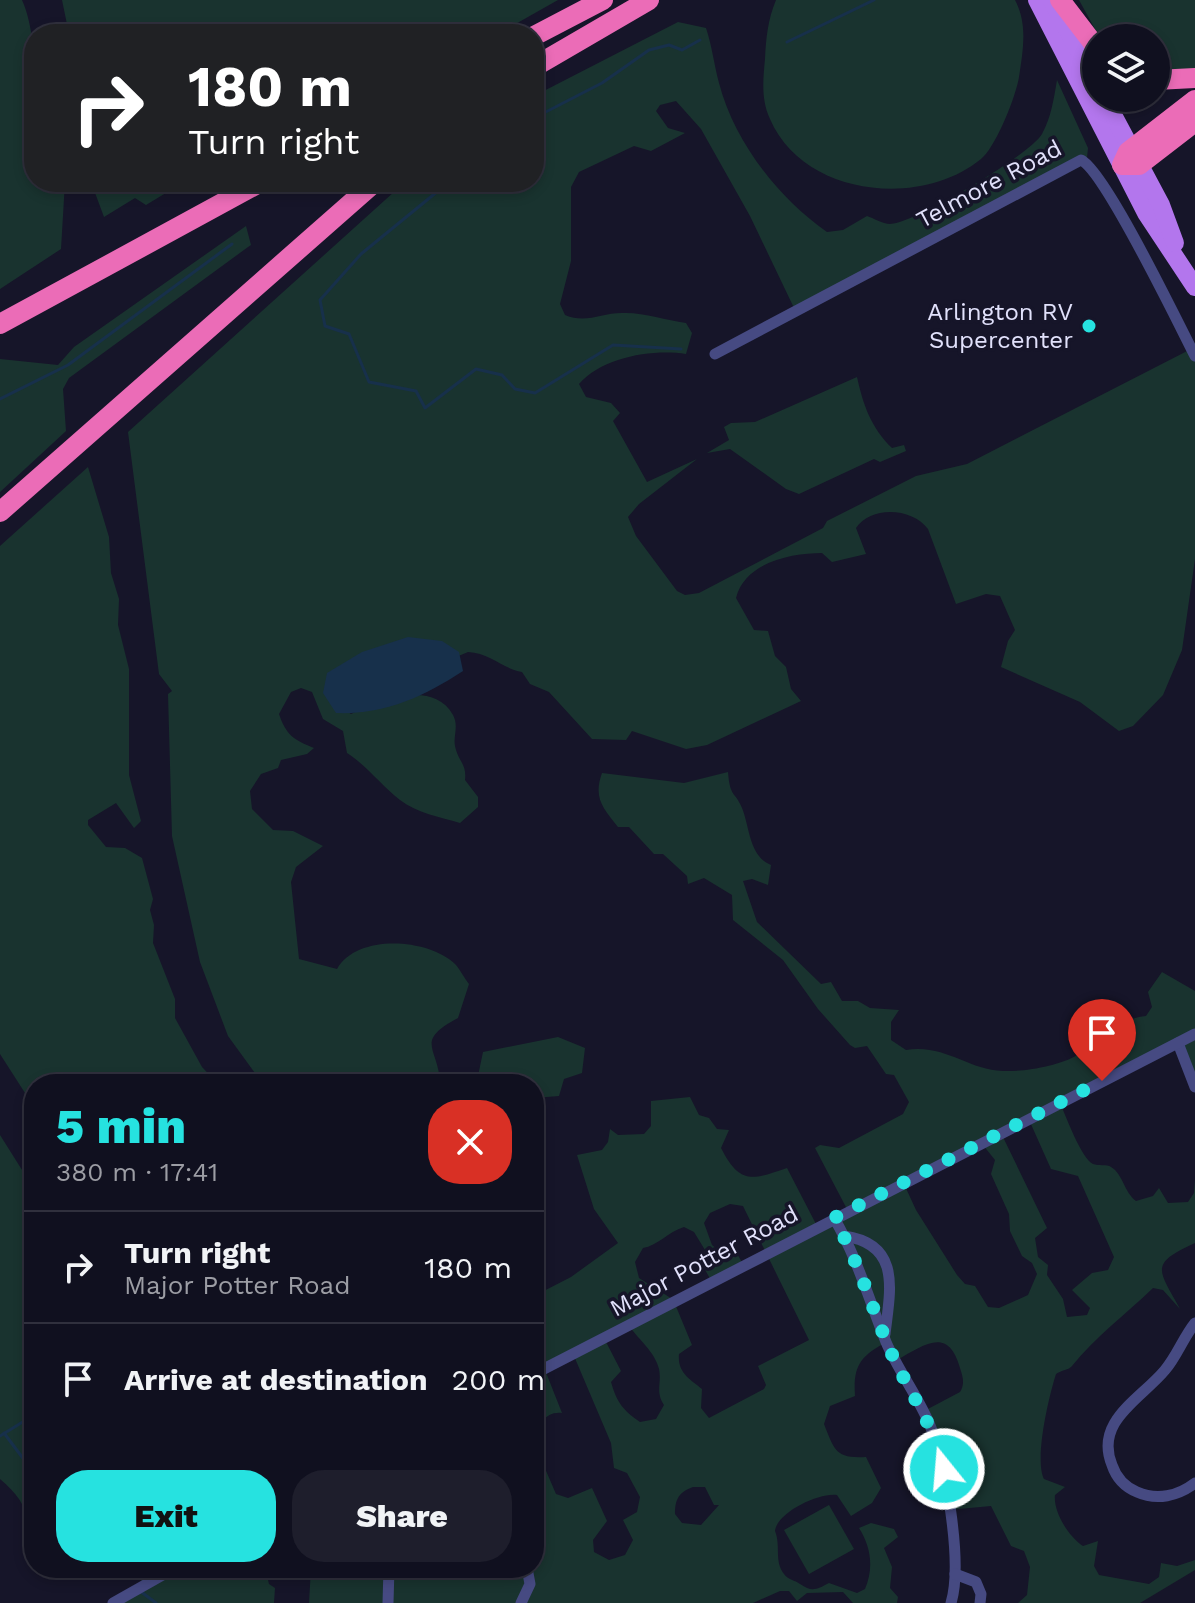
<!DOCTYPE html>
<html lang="en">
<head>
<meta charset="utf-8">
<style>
  body { margin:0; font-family:"Work Sans",sans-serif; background:#1e1e2c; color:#f1f3f6; height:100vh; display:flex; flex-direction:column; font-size:30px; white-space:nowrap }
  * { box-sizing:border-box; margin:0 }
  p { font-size:26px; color:#9c9da4 }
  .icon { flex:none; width:44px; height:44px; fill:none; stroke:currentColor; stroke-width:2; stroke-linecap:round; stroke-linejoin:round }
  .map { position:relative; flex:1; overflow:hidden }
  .drawer { position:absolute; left:24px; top:1074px; width:520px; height:504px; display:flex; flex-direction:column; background:#10101f; border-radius:32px; box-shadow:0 4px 12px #0003,0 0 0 2px #30303d }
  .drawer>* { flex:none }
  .top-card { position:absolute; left:24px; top:24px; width:520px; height:168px; border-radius:32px; box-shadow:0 4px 12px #0003,0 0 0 2px #30303d; background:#202124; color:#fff; overflow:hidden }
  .buttons { position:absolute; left:1082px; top:24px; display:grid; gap:16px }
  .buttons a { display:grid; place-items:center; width:88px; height:88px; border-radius:50%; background:#10101f; box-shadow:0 4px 12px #0003,0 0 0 2px #30303d; font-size:40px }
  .pin { position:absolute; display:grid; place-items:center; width:68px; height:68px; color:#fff; margin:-82px -34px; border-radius:50% 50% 50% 0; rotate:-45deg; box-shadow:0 0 8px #0007 }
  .pin .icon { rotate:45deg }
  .me { position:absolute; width:88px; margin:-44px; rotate:343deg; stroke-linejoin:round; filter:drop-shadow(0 0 6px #0008) }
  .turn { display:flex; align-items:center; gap:28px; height:168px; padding:0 32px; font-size:36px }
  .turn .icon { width:104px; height:104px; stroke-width:2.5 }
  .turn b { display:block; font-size:56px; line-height:68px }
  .round { display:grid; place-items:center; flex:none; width:84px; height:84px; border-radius:32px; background:#1e1e2c }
  .headline { display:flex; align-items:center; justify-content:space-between; height:136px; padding:0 32px }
  h1 { font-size:48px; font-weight:800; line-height:60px; color:#26e2e0 }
  .primary-button { display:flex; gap:16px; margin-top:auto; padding:16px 32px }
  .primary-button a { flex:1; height:92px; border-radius:32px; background:#26e2e0; color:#111; font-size:32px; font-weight:800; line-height:92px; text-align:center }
  .primary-button a+a { background:#1e1e2c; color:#f1f3f6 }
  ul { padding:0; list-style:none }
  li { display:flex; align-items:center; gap:24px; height:112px; padding:0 32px; border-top:2px solid #30303d }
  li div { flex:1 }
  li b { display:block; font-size:30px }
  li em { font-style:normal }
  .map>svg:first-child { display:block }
</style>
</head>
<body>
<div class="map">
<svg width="1195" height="1603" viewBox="0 0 1195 1603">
  <rect width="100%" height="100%" fill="#161529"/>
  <!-- green -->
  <g fill="#19332f" fill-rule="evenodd">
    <path d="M0,0H22C42,44 34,132 34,182H65L61,249L0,289Z"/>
    <polygon points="62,0 558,0 498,34 69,34"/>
    <path d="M776,0H1015C1028,24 1023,51 1019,77C1016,96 996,147 981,159C920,209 803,196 770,119C761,100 763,80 765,59C766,38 768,19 776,0Z"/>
    <polygon points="1079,0 1195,0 1195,75 1156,77 1156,38 1100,38"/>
    <path d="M678,22L706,28C712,46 714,64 719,83C734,141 778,198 827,232L843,230L867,216C873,218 883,224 890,224C914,224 1031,154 1042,134C1051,118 1054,98 1057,80L1088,148L1087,158L795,310L750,216L701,129L676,101L660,105L656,111L668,128L685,133L651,151L634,146L579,172L571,187V261L560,304L565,315C586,324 601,313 622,313C643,312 665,320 686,323L692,333L686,354C652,349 603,357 579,384L586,397L611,403L620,413L613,421L647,482L697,459L639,504L628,517L636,536L677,591L685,595L699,593L823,528L827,521L916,476L967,464L1195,347V559L1182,650L1163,695L1133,726L1119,731L1080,702L1001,667L1008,641L1015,630L1000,596L986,594L956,604L928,529C913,508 871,505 856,528L866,554L832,562L822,553C792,553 745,562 736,598L754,630L768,631L775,656L786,667L791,689L801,701L707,745L686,749L632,731L626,740L592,739L549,692L530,684L522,672C503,669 490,653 468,652L340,706L351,714C379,700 433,679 453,715C459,726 453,736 455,746C458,761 467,764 465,780L478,797V807L460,823C440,817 417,813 400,800C381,785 367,766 347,753L343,731L323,719L312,692L301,688L291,692L279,714C286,735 294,740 314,748L307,754L281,760L278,768L261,774L250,791L252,809L273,830L293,831L323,846L296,867L291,882L299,959L337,969C357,934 427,938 455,964C460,969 464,978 469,984L458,1018C413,1042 439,1047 440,1084H263L228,1036L200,962L172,836L168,694L172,691L159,674L128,432L405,182H534V96Z"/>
    <polygon points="91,182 184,182 146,205 135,198 104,217"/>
    <polygon points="246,226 251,245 248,247 69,378 63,389 66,431 0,492 0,359 58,365 74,347"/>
    <path d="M857,377C863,404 871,428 892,448L904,445L906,451L880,462L874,459L799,494L786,489L730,449L707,453L729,440L724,427L731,423L755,422Z"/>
    <polygon points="88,467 109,537 111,573 119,599 118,625 129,669 129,775 141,821 134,828 116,803 88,820 88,825 106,847 125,848 142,858 153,899 150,910 154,925 153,943 175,999 175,1018 202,1067 218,1084 34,1084 34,1107 0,1054 0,546"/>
    <path d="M728,772C730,798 735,791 742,808C750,828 749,856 771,865L768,885L752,879L743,881L757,922L821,984L831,982L842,1001H858L870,1008L899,1010L891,1022V1040L906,1050C946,1044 967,1070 1003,1071C1023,1072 1060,1066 1077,1055C1087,1049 1090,1038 1092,1028C1113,1029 1126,1018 1146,1016L1152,1007L1148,992L1162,972L1195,991V1093L1174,1046L1060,1103C1066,1116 1081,1158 1093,1164C1098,1166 1107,1164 1111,1167C1123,1174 1124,1192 1136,1201L1153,1196L1159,1188L1168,1203L1188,1202L1194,1193L1195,1180V1243C1149,1264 1158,1269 1180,1309L1163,1290L1153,1288C1125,1315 1095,1337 1072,1366C1069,1370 1061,1370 1056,1374C1049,1396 1034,1459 1044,1479L1065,1487L1055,1495C1053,1512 1069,1537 1083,1546L1098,1541L1094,1566L1099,1575L1149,1584L1159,1577L1161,1563L1177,1566L1195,1560V1570L1140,1603H1018L1027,1595L1030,1567L1024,1551L1011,1546L991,1506L948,1510L926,1410L960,1392C965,1384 963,1377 960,1368C948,1325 923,1346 897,1360L887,1342C860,1356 853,1366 855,1396L830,1406L824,1424C834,1449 835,1459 866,1457L881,1488L872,1503L851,1516L837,1495C820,1492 777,1512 775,1531C781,1546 774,1561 784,1574C788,1580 795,1580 800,1584C812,1592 816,1590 829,1583L857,1593L865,1589C874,1568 871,1547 859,1528L871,1523L894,1529L898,1537L884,1548L892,1567L890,1588L898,1597L897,1603H853L843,1592L807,1593L797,1601L789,1591H780L753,1603H309L311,1568H534V1443L556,1494L568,1498L592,1488L607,1521L593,1540L594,1552L609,1560L625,1555L633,1540L623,1520L637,1512L640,1497L627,1473L614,1468L611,1443L574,1356L545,1370L562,1413C546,1411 537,1425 534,1441V1296L571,1277L618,1243L594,1209L577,1155L602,1150L608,1142L610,1129L618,1135L644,1134L651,1126V1101L690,1097L699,1115L709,1118L717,1129L729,1130L721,1148C740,1185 752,1180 787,1168L817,1226L848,1211L815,1148L820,1145L839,1148L903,1114L909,1102L894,1075L886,1074L867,1046L855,1048L850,1045L818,1009L783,960L733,920L732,895L704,878L688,884L687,876L663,854H654L629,827H618C603,808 593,798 602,773L684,783ZM1030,1122L1051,1169L1078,1176L1114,1257L1108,1270L1092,1273L1072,1290L1090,1308L1087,1315L1067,1317L1063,1299L1047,1275L1048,1265L1038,1257L1035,1238L1047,1228L1002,1135ZM983,1145L995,1160L991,1174L1009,1214L1010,1231L1022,1256L1032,1263L1037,1274L1028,1295L999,1308L988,1307L975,1286L965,1284L957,1275L916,1210L904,1184ZM730,1204L743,1206L809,1340L758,1366L766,1385L764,1389L709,1418L701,1408L702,1389C691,1380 677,1373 679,1354L692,1345L675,1304L677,1302L639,1278L635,1262L643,1248C657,1246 668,1232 684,1227L694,1232L705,1250L700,1261L712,1282L744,1266L734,1248L719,1251L712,1245L704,1223L710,1213ZM630,1327C639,1340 655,1352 659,1369C662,1384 655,1391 664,1405L656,1419L640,1422C623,1410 617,1403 611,1382L621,1371L605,1340ZM693,1487H705L714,1505H719L701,1525L682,1523L675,1514C675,1499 679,1492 693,1487Z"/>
    <polygon points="558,1037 585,1048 582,1073 564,1079 559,1096 534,1098 534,1084 488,1084 478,1076 483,1052"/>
    <path d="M0,1135L34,1189V1537L29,1535C29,1509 19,1495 0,1479Z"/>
    <polygon points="829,1505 854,1549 809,1574 784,1530"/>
    <polygon points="136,1568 265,1568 269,1584 275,1588 274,1603 116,1603 144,1587"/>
  </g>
  <!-- water -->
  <path fill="#17304b" d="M408,637L442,641L459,652L463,671C423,697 384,715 336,713L323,693L327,673L362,652Z"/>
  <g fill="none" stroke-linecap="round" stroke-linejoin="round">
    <!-- stream -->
    <g stroke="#17304b" stroke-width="3">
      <polyline points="787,42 874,0"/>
      <polyline points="534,118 602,83 649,50 669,45 682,50 700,40"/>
      <polyline points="449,182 361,254 320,300 325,326 349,334 369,382 416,391 425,408 476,369 502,375 515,389 535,393 613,345 681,349"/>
      <polyline points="0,399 68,365 232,244"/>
      <polyline points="4,1433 34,1473"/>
      <polyline points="0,1436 34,1415"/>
      <polyline points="140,1591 156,1603"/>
    </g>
    <!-- minor -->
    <g stroke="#464a82" stroke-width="11">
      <path d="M715,354L1081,160C1105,171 1178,323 1195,356"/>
      <polyline points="1178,1043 1195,1087"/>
      <path d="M834,1218C857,1257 869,1300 886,1342C898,1370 917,1395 929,1423C946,1462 963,1563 951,1603"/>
      <path d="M844,1236C902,1244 890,1291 885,1334"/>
      <path d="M1195,1323C1183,1338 1177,1356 1165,1370C1141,1399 1094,1421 1112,1465C1116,1477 1125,1487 1137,1492C1157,1501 1178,1496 1195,1483"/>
      <polyline points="534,1374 1195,1034"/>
      <polyline points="955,1574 976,1582 981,1594 980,1603"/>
      <polyline points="113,1603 175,1568"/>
      <polyline points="388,1603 389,1568"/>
      <polyline points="521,1603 530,1584 527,1568"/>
    </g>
    <!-- primary -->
    <g stroke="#b376ed" stroke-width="18">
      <polyline points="1037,0 1146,213 1195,287"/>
      <polyline points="1052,1 1096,83"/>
      <polyline points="1104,98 1161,205 1175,243"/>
    </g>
    <!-- motorway -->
    <g stroke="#eb6cb7" stroke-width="20">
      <polyline points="1060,0 1096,47"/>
      <polyline points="534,36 603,0"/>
      <polyline points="534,67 649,0"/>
      <polyline points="1156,80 1195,78"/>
      <polyline points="1195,100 1128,152 1122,165 1139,165 1195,122"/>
      <polyline points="0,324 261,182"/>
      <polyline points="0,512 375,182"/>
    </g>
  </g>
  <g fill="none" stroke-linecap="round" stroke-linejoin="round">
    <!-- route -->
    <path stroke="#26e2e0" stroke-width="14" stroke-dasharray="0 25.2" d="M944,1469C934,1424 908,1391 890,1350C871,1306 858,1260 834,1218L1102,1081"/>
  </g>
  <!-- markers -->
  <circle fill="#26e2e0" stroke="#161529" stroke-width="3" cx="1089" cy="326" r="8"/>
  <g text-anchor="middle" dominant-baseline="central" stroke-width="7" stroke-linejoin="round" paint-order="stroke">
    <!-- street labels -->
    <g font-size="24" fill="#e1e1fb" stroke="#161529">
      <text transform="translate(989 184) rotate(-28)">Telmore Road</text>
      <text transform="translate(704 1261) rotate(-28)">Major Potter Road</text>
    </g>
    <!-- poi labels -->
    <g font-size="24" fill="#e1e1fb" stroke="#161529" text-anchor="end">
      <text x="1073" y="312">Arlington RV<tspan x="1073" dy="28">Supercenter</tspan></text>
    </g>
  </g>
</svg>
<div class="buttons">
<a><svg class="icon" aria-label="layers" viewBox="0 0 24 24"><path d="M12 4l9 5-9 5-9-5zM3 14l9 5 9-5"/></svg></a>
</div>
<div class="pin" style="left:1102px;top:1081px;background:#d93025"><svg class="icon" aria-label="arrive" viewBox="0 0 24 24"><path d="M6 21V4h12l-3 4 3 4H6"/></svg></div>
<svg class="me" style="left:944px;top:1469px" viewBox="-20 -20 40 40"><circle r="17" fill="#26e2e0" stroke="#fff" stroke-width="3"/><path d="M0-11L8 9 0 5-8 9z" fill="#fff"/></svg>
<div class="top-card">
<div class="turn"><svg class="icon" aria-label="right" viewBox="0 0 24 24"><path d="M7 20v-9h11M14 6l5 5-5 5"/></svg><div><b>180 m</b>Turn right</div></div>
</div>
<section class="drawer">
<div class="headline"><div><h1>5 min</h1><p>380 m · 17:41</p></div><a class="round" style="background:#d93025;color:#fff"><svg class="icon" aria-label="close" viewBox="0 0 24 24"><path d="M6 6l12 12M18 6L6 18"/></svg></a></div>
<ul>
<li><svg class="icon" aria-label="right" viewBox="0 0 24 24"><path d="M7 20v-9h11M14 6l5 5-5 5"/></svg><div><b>Turn right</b><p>Major Potter Road</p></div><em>180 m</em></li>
<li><svg class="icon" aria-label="arrive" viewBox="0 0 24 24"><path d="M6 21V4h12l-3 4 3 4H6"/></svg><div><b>Arrive at destination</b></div><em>200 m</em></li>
</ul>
<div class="primary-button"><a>Exit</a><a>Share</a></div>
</section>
</div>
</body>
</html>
